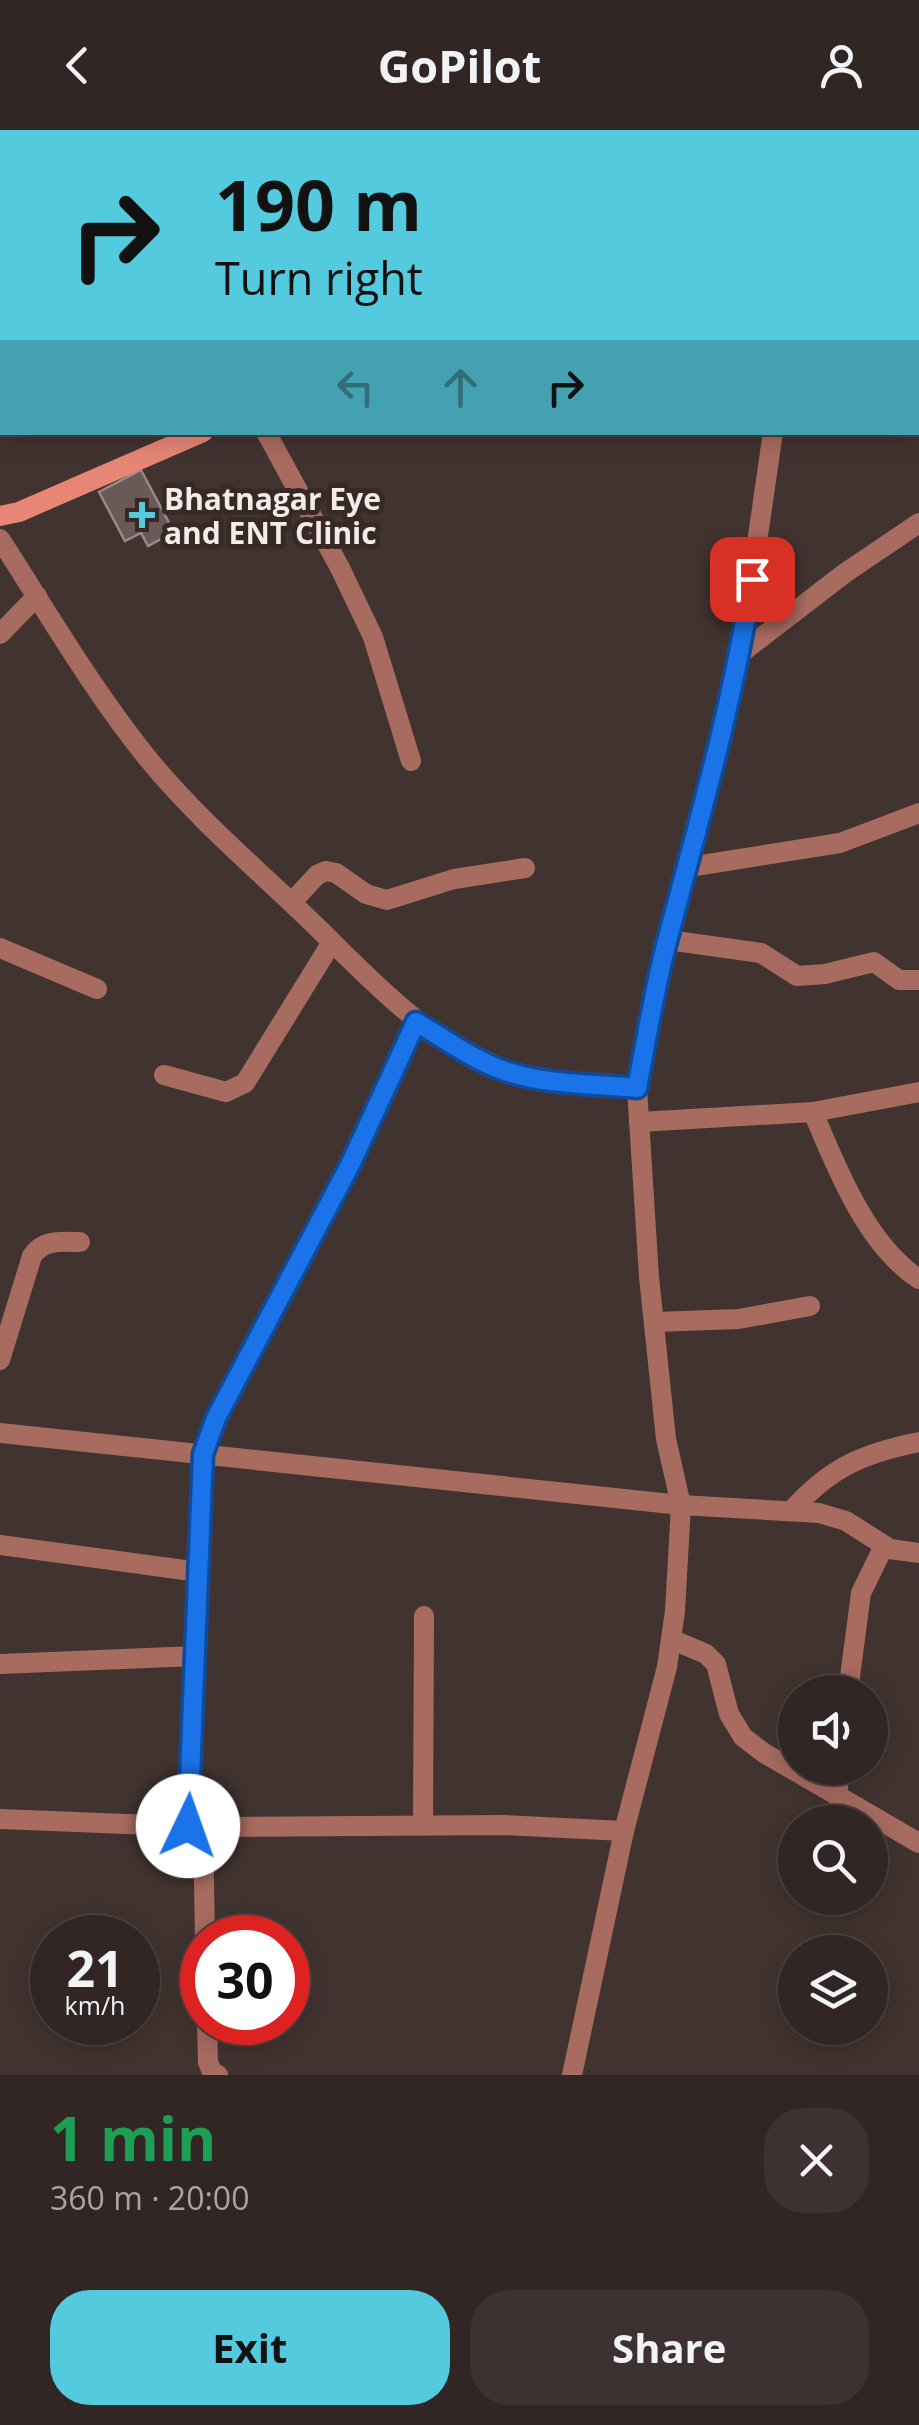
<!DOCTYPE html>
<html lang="en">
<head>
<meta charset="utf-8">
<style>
  body { margin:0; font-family:"Open Sans",sans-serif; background:#3d3231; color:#f1f3f6; height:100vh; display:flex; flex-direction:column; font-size:38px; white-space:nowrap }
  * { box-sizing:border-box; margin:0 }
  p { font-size:32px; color:#a8a5a6 }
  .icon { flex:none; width:55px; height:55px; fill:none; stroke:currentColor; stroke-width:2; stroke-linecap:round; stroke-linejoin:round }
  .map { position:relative; height:1945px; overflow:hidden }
  .drawer { display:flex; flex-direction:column; background:#312624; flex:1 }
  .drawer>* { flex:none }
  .guide { position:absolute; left:0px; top:0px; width:920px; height:305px; box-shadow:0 5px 25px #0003,0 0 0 2px #4c4341; background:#54cade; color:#111; overflow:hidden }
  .controls { position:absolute; left:778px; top:1545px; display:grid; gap:20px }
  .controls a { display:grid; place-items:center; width:110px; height:110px; border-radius:50%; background:#312624; box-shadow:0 5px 25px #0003,0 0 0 2px #4c4341; font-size:50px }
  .speed { position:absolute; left:30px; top:1785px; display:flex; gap:20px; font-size:50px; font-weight:700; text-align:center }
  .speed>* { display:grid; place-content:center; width:130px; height:130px; border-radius:50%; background:#312624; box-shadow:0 5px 25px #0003,0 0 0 2px #4c4341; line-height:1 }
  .speed small { font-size:25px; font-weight:400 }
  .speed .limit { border:15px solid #d22; background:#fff; color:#111 }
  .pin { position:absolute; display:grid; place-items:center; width:85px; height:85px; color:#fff; margin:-42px; border-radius:20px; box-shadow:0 5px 15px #0006 }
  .me { position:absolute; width:110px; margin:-55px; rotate:3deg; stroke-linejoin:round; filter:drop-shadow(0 0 8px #0008) }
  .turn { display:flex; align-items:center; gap:35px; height:210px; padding:0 50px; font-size:45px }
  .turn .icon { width:130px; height:130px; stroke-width:2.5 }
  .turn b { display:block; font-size:70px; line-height:85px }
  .lanes { display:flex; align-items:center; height:95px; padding:0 50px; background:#0003; justify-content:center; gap:50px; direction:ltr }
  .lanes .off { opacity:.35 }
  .round { display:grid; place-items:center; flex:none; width:105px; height:105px; border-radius:40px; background:#3d3231 }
  .head { display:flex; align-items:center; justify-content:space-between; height:170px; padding:0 50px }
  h1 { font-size:60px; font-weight:700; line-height:75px; color:#1e9e55 }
  .action { display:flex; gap:20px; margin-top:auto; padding:20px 50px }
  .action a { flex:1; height:115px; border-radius:40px; background:#54cade; color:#111; font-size:40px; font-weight:700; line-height:115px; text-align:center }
  .action a+a { background:#3d3231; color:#f1f3f6 }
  header { display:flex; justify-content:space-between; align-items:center; height:130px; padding:0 50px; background:#312624; font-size:45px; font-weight:700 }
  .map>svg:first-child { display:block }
</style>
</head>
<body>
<header><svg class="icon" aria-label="back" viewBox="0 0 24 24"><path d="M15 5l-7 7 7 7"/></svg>GoPilot<svg class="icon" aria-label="person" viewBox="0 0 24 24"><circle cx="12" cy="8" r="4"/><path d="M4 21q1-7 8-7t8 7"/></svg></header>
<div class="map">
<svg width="919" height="1945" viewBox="0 0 919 1945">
  <rect width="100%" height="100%" fill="#413330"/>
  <!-- building -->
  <polygon fill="#695a57" stroke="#9a8986" stroke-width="2.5" points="141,340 174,402 148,416 141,403 125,411 99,362"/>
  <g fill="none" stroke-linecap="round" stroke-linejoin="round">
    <!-- street -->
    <g stroke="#a86b60" stroke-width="20">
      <polyline points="881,2 882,0"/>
      <polyline points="266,302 340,438 373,507 411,631"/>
      <path d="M0,409C48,483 93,561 149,630C200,692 264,745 322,802C376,855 429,912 502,939C543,955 593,954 637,958"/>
      <polyline points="0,504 37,466"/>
      <polyline points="741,523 845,443 919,393"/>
      <polyline points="689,737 840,713 919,683"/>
      <polyline points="292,772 317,745 326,741 336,743 366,764 387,770 454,749 525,738"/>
      <polyline points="668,810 761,823 797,846 825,844 874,832 899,850 919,850"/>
      <polyline points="0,818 97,859"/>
      <polyline points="164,945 226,962 245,953 332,812"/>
      <path d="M813,982C836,1037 867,1116 919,1149"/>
      <polyline points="639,992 813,982 919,962"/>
      <polyline points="654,1192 739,1189 810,1176"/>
      <path d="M0,1230L32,1126C44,1109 60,1112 80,1112"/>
      <polyline points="0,1303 681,1375 819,1383 846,1391 890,1419 919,1423"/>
      <path d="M793,1379C831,1337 864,1323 919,1312"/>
      <polyline points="0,1415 199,1442"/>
      <polyline points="671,1509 706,1524 716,1534 729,1584 743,1607 764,1623 919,1713"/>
      <polyline points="0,1534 196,1526"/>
      <polyline points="848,1562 861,1463 884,1416"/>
      <polyline points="837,1667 840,1638"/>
      <polyline points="0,1689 203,1697 505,1695 624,1701"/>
      <polyline points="188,1695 203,1324 215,1289 351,1033 416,892"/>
      <polyline points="423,1695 424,1486"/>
      <polyline points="203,1697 205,1808"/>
      <polyline points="207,1892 208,1932 212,1942 218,1945"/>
      <polyline points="572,1945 624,1701 667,1537 675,1481 681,1375 666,1309 649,1147 637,958 666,818 689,737 741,523 773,302"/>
    </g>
    <!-- secondary -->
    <g stroke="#e78675" stroke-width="20">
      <polyline points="918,69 919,70"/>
      <polyline points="0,386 19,382 203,302"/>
    </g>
  </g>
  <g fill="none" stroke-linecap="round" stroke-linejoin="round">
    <!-- route casing -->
    <g stroke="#114b97" stroke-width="25">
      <path id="route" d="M188,1696L203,1324L216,1288L351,1033L416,892C445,909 473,930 505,941C547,955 594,954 637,958C646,911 654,862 666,815C698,694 733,574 752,449"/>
    </g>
    <!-- route -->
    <use href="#route" stroke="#1a73e8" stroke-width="18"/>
  </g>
  <!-- markers -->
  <path fill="#54cade" stroke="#362926" stroke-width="4" d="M137 370h10v10h10v10h-10v10h-10v-10h-10v-10h10z"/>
  <g text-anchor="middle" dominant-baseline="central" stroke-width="10" stroke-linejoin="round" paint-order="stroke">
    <!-- poi labels -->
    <g font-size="30" font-weight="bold" fill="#f5ecea" stroke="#362926" text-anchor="start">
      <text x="164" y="368">Bhatnagar Eye<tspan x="164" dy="34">and ENT Clinic</tspan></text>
    </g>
  </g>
</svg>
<div class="controls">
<a><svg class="icon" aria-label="sound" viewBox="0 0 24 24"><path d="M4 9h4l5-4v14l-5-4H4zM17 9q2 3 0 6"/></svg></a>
<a><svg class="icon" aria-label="search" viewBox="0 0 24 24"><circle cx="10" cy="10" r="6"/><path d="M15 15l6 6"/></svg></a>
<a><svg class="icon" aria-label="layers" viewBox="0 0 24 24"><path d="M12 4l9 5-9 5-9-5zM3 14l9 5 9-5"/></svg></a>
</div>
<div class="speed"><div>21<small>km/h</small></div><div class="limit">30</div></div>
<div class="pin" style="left:752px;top:449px;background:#d93025"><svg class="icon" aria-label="arrive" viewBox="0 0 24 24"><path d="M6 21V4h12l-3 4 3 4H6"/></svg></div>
<svg class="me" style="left:188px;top:1696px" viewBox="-20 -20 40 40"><circle r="19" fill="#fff"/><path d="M0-13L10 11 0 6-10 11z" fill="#1a73e8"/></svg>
<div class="guide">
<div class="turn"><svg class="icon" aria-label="right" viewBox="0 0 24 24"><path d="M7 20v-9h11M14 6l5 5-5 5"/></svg><div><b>190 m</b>Turn right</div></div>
<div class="lanes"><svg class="icon off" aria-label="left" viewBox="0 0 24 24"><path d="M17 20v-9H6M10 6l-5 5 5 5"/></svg><svg class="icon off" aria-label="ahead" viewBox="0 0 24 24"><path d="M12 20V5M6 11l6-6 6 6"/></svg><svg class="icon" aria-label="right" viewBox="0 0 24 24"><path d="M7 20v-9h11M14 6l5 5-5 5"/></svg></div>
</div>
</div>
<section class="drawer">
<div class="head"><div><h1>1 min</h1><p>360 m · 20:00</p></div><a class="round"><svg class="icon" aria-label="close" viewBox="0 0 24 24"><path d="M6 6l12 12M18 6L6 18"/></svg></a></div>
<div class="action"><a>Exit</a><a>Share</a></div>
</section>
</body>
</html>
